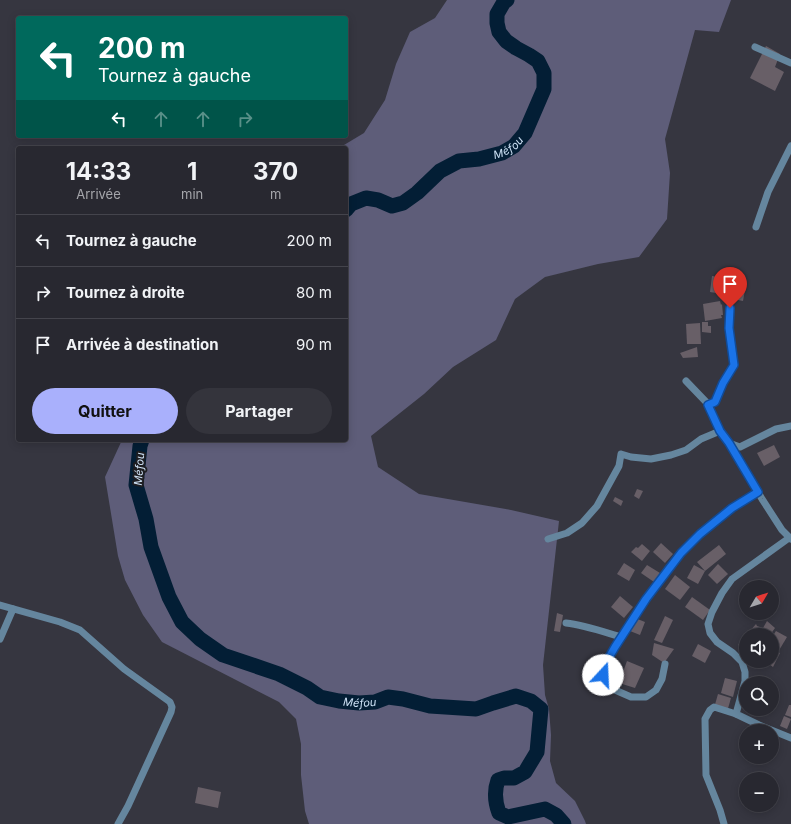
<!DOCTYPE html>
<html lang="fr">
<head>
<meta charset="utf-8">
<style>
  body { margin:0; font-family:Inter,sans-serif; background:#34343c; color:#f1f3f6; height:100vh; display:flex; flex-direction:column; font-size:15px; white-space:nowrap }
  * { box-sizing:border-box; margin:0 }
  p { font-size:13px; color:#a5a6ab }
  .icon { flex:none; width:22px; height:22px; fill:none; stroke:currentColor; stroke-width:2; stroke-linecap:round; stroke-linejoin:round }
  .map { position:relative; flex:1; overflow:hidden }
  .details { position:absolute; left:16px; top:146px; width:332px; height:296px; display:flex; flex-direction:column; background:#282830; border-radius:4px; box-shadow:0 2px 10px #0003,0 0 0 1px #44444c }
  .details>* { flex:none }
  .top-card { position:absolute; left:16px; top:16px; width:332px; height:122px; border-radius:4px; box-shadow:0 2px 10px #0003,0 0 0 1px #44444c; background:#00695c; color:#fff; overflow:hidden }
  .needle { width:26px; rotate:51deg }
  .tools { position:absolute; left:739px; top:580px; display:grid; gap:8px }
  .tools a { display:grid; place-items:center; width:40px; height:40px; border-radius:50%; background:#282830; box-shadow:0 2px 10px #0003,0 0 0 1px #44444c; font-size:20px }
  .pin { position:absolute; display:grid; place-items:center; width:34px; height:34px; color:#fff; margin:-41px -17px; border-radius:50% 50% 50% 0; rotate:-45deg; box-shadow:0 0 4px #0007 }
  .pin .icon { rotate:45deg }
  .me { position:absolute; width:44px; margin:-22px; rotate:20deg; stroke-linejoin:round; filter:drop-shadow(0 0 3px #0008) }
  .turn { display:flex; align-items:center; gap:14px; height:84px; padding:0 16px; font-size:18px }
  .turn .icon { width:52px; height:52px; stroke-width:2.5 }
  .turn b { display:block; font-size:28px; line-height:34px }
  .lanes { display:flex; align-items:center; height:38px; padding:0 16px; background:#0003; justify-content:center; gap:20px; direction:ltr }
  .lanes .off { opacity:.35 }
  .eta { display:flex; justify-content:space-evenly; align-items:center; height:68px; text-align:center }
  .eta b { font-size:24px; font-weight:700; line-height:28px }
  .action { display:flex; gap:8px; margin-top:auto; padding:8px 16px }
  .action a { flex:1; height:46px; border-radius:24px; background:#a9b0fc; color:#111; font-size:16px; font-weight:700; line-height:46px; text-align:center }
  .action a+a { background:#34343c; color:#f1f3f6 }
  ul { padding:0; list-style:none }
  li { display:flex; align-items:center; gap:12px; height:52px; padding:0 16px; border-top:1px solid #44444c }
  li div { flex:1 }
  li b { display:block; font-size:15px }
  li em { font-style:normal }
  .map>svg:first-child { display:block }
</style>
</head>
<body>
<div class="map">
<svg width="791" height="824" viewBox="0 0 791 824">
  <rect width="100%" height="100%" fill="#363640"/>
  <!-- green -->
  <polygon fill="#5e5d79" points="447,0 731,0 719,32 695,30 665,139 670,173 667,219 639,257 598,264 545,277 515,299 496,340 453,367 424,394 371,436 378,467 419,494 511,510 559,521 543,665 545,695 549,709 551,735 550,761 556,783 575,801 585,821 586,824 309,824 305,811 301,775 301,744 296,719 279,702 162,642 143,615 125,580 118,556 105,477 122,440 346,440 346,148 339,148 364,133 385,100 396,64 410,32 435,18"/>
  <g fill="none" stroke-linecap="round" stroke-linejoin="round">
    <!-- river -->
    <g stroke="#031e35" stroke-width="15">
      <path id="s1" d="M346,210L351,204L366,198L378,200L392,206L403,203L417,193L440,171L459,161L479,159L502,153L514,146L525,133L544,89V73L538,61L529,55L516,48L506,41L499,32L497,23V14L504,2L507,0"/>
      <path id="s2" d="M142,440L140,446L136,485L146,519L151,547L169,597L182,622L200,639L223,655L279,674L307,688L320,697L339,701L359,703L375,702L388,697L403,699L430,706L476,709L493,703L516,696L531,701L541,709L537,752L525,772L514,778H504L498,780C494,791 495,802 499,813L508,817L545,809L556,815L564,824"/>
    </g>
  </g>
  <!-- building -->
  <g fill="#685f67">
    <polygon points="766,46 780,54 775,67 784,72 775,91 750,78"/>
    <polygon points="712,276 725,278 722,294 710,292"/>
    <polygon points="732,281 746,284 743,301 733,299 734,295 730,295"/>
    <polygon points="720,301 721,305 722,304 723,315 721,315 722,318 705,321 703,304"/>
    <polygon points="702,322 708,322 708,326 711,326 711,333 702,332"/>
    <polygon points="700,323 701,344 687,344 686,324"/>
    <polygon points="697,347 698,357 683,358 680,353"/>
    <polygon points="774,445 780,457 764,466 757,453"/>
    <polygon points="637,489 643,491 639,499 634,496"/>
    <polygon points="615,497 623,501 621,506 613,501"/>
    <polygon points="661,543 673,554 665,563 653,552"/>
    <polygon points="642,544 650,551 642,561 631,552 636,547 638,548"/>
    <polygon points="719,545 726,554 705,571 698,584 687,578 694,565 705,571 697,562"/>
    <polygon points="624,563 635,570 629,581 617,574"/>
    <polygon points="718,564 728,574 717,584 708,575"/>
    <polygon points="647,565 660,573 654,582 641,573"/>
    <polygon points="675,575 690,587 680,600 665,589"/>
    <polygon points="620,596 633,607 624,618 611,607"/>
    <polygon points="692,597 710,610 703,620 685,607"/>
    <polygon points="557,613 563,615 560,632 554,631"/>
    <polygon points="665,616 673,620 662,643 654,640"/>
    <polygon points="635,618 645,622 640,635 630,631"/>
    <polygon points="767,621 775,628 770,635 755,635 750,631 756,624 757,626 763,628"/>
    <polygon points="776,631 787,637 778,652 772,648 772,637"/>
    <polygon points="746,633 746,650 738,645"/>
    <polygon points="654,643 674,649 664,663 652,655"/>
    <polygon points="698,644 711,651 705,663 692,656"/>
    <polygon points="772,649 780,653 773,667 765,661 772,661"/>
    <polygon points="627,661 644,668 635,688 619,683"/>
    <polygon points="755,676 772,680 771,683 759,683 754,682"/>
    <polygon points="725,678 737,681 733,697 721,693"/>
    <polygon points="718,694 731,698 727,712 714,708"/>
    <polygon points="789,705 791,705 791,717 785,715"/>
    <polygon points="784,716 791,719 787,729 780,726"/>
    <polygon points="198,787 221,792 218,808 195,803"/>
  </g>
  <g fill="none" stroke-linecap="round" stroke-linejoin="round">
    <!-- street -->
    <g stroke="#65869e" stroke-width="7">
      <polyline points="755,47 791,63"/>
      <polyline points="756,227 768,192 791,146"/>
      <polyline points="686,381 709,405 720,431 729,443 762,499 782,530 791,539"/>
      <polyline points="709,405 715,402 723,383 734,365 729,329 730,308"/>
      <polyline points="729,443 740,447 776,429 791,426"/>
      <polyline points="789,538 732,579 722,593 712,612 708,624 710,633 717,642 733,653 742,662 745,672 745,681 736,714 759,725 791,738"/>
      <polyline points="548,539 567,533 582,523 597,506 619,466 621,454 631,457 651,459 671,455 686,450 701,439 720,431"/>
      <polyline points="0,605 60,622 80,630 124,669 170,702 172,707 171,712 128,806 118,824"/>
      <path d="M566,623C584,625 604,632 621,637"/>
      <polyline points="0,639 13,609"/>
      <polyline points="665,664 662,679 656,690 646,697 631,697 615,690 606,681 603,675 604,666 615,647 646,599 681,553 700,534 732,508 758,492"/>
      <polyline points="724,824 720,810 706,775 705,719 710,710 714,707 736,714"/>
    </g>
  </g>
  <g fill="none" stroke-linecap="round" stroke-linejoin="round">
    <!-- route casing -->
    <g stroke="#114b97" stroke-width="10">
      <polyline id="route" points="603,675 604,666 615,647 646,599 681,553 700,534 732,508 758,492 729,443 720,431 708,405 715,402 723,383 734,365 729,328 730,308"/>
    </g>
    <!-- route -->
    <use href="#route" stroke="#1a73e8" stroke-width="7"/>
  </g>
  <g text-anchor="middle" dominant-baseline="central" stroke-width="4" stroke-linejoin="round" paint-order="stroke">
    <!-- water labels -->
    <g font-size="11" font-style="italic" fill="#cee2f6" stroke="#1e1e22">
      <text stroke="none"><textPath href="#s1" startOffset="185">Méfou</textPath></text>
      <text transform="translate(139 469) rotate(-86)">Méfou</text>
      <text stroke="none"><textPath href="#s2" startOffset="390">Méfou</textPath></text>
    </g>
  </g>
</svg>
<div class="tools">
<a><svg class="needle" viewBox="-14 -14 28 28"><path d="M0-13l5 13h-10z" fill="#e53935"/><path d="M0 13l5-13h-10z" fill="#a5a6ab"/></svg></a>
<a><svg class="icon" aria-label="sound" viewBox="0 0 24 24"><path d="M4 9h4l5-4v14l-5-4H4zM17 9q2 3 0 6"/></svg></a>
<a><svg class="icon" aria-label="search" viewBox="0 0 24 24"><circle cx="10" cy="10" r="6"/><path d="M15 15l6 6"/></svg></a>
<a>+</a>
<a>−</a>
</div>
<div class="pin" style="left:730px;top:308px;background:#d93025"><svg class="icon" aria-label="arrive" viewBox="0 0 24 24"><path d="M6 21V4h12l-3 4 3 4H6"/></svg></div>
<svg class="me" style="left:603px;top:675px" viewBox="-20 -20 40 40"><circle r="19" fill="#fff"/><path d="M0-13L10 11 0 6-10 11z" fill="#1a73e8"/></svg>
<div class="top-card">
<div class="turn"><svg class="icon" aria-label="left" viewBox="0 0 24 24"><path d="M17 20v-9H6M10 6l-5 5 5 5"/></svg><div><b>200 m</b>Tournez à gauche</div></div>
<div class="lanes"><svg class="icon" aria-label="left" viewBox="0 0 24 24"><path d="M17 20v-9H6M10 6l-5 5 5 5"/></svg><svg class="icon off" aria-label="ahead" viewBox="0 0 24 24"><path d="M12 20V5M6 11l6-6 6 6"/></svg><svg class="icon off" aria-label="ahead" viewBox="0 0 24 24"><path d="M12 20V5M6 11l6-6 6 6"/></svg><svg class="icon off" aria-label="right" viewBox="0 0 24 24"><path d="M7 20v-9h11M14 6l5 5-5 5"/></svg></div>
</div>
<section class="details">
<div class="eta">
<div><b>14:33</b><p>Arrivée</p></div>
<div><b>1</b><p>min</p></div>
<div><b>370</b><p>m</p></div>
</div>
<ul>
<li><svg class="icon" aria-label="left" viewBox="0 0 24 24"><path d="M17 20v-9H6M10 6l-5 5 5 5"/></svg><div><b>Tournez à gauche</b></div><em>200 m</em></li>
<li><svg class="icon" aria-label="right" viewBox="0 0 24 24"><path d="M7 20v-9h11M14 6l5 5-5 5"/></svg><div><b>Tournez à droite</b></div><em>80 m</em></li>
<li><svg class="icon" aria-label="arrive" viewBox="0 0 24 24"><path d="M6 21V4h12l-3 4 3 4H6"/></svg><div><b>Arrivée à destination</b></div><em>90 m</em></li>
</ul>
<div class="action"><a>Quitter</a><a>Partager</a></div>
</section>
</div>
</body>
</html>
